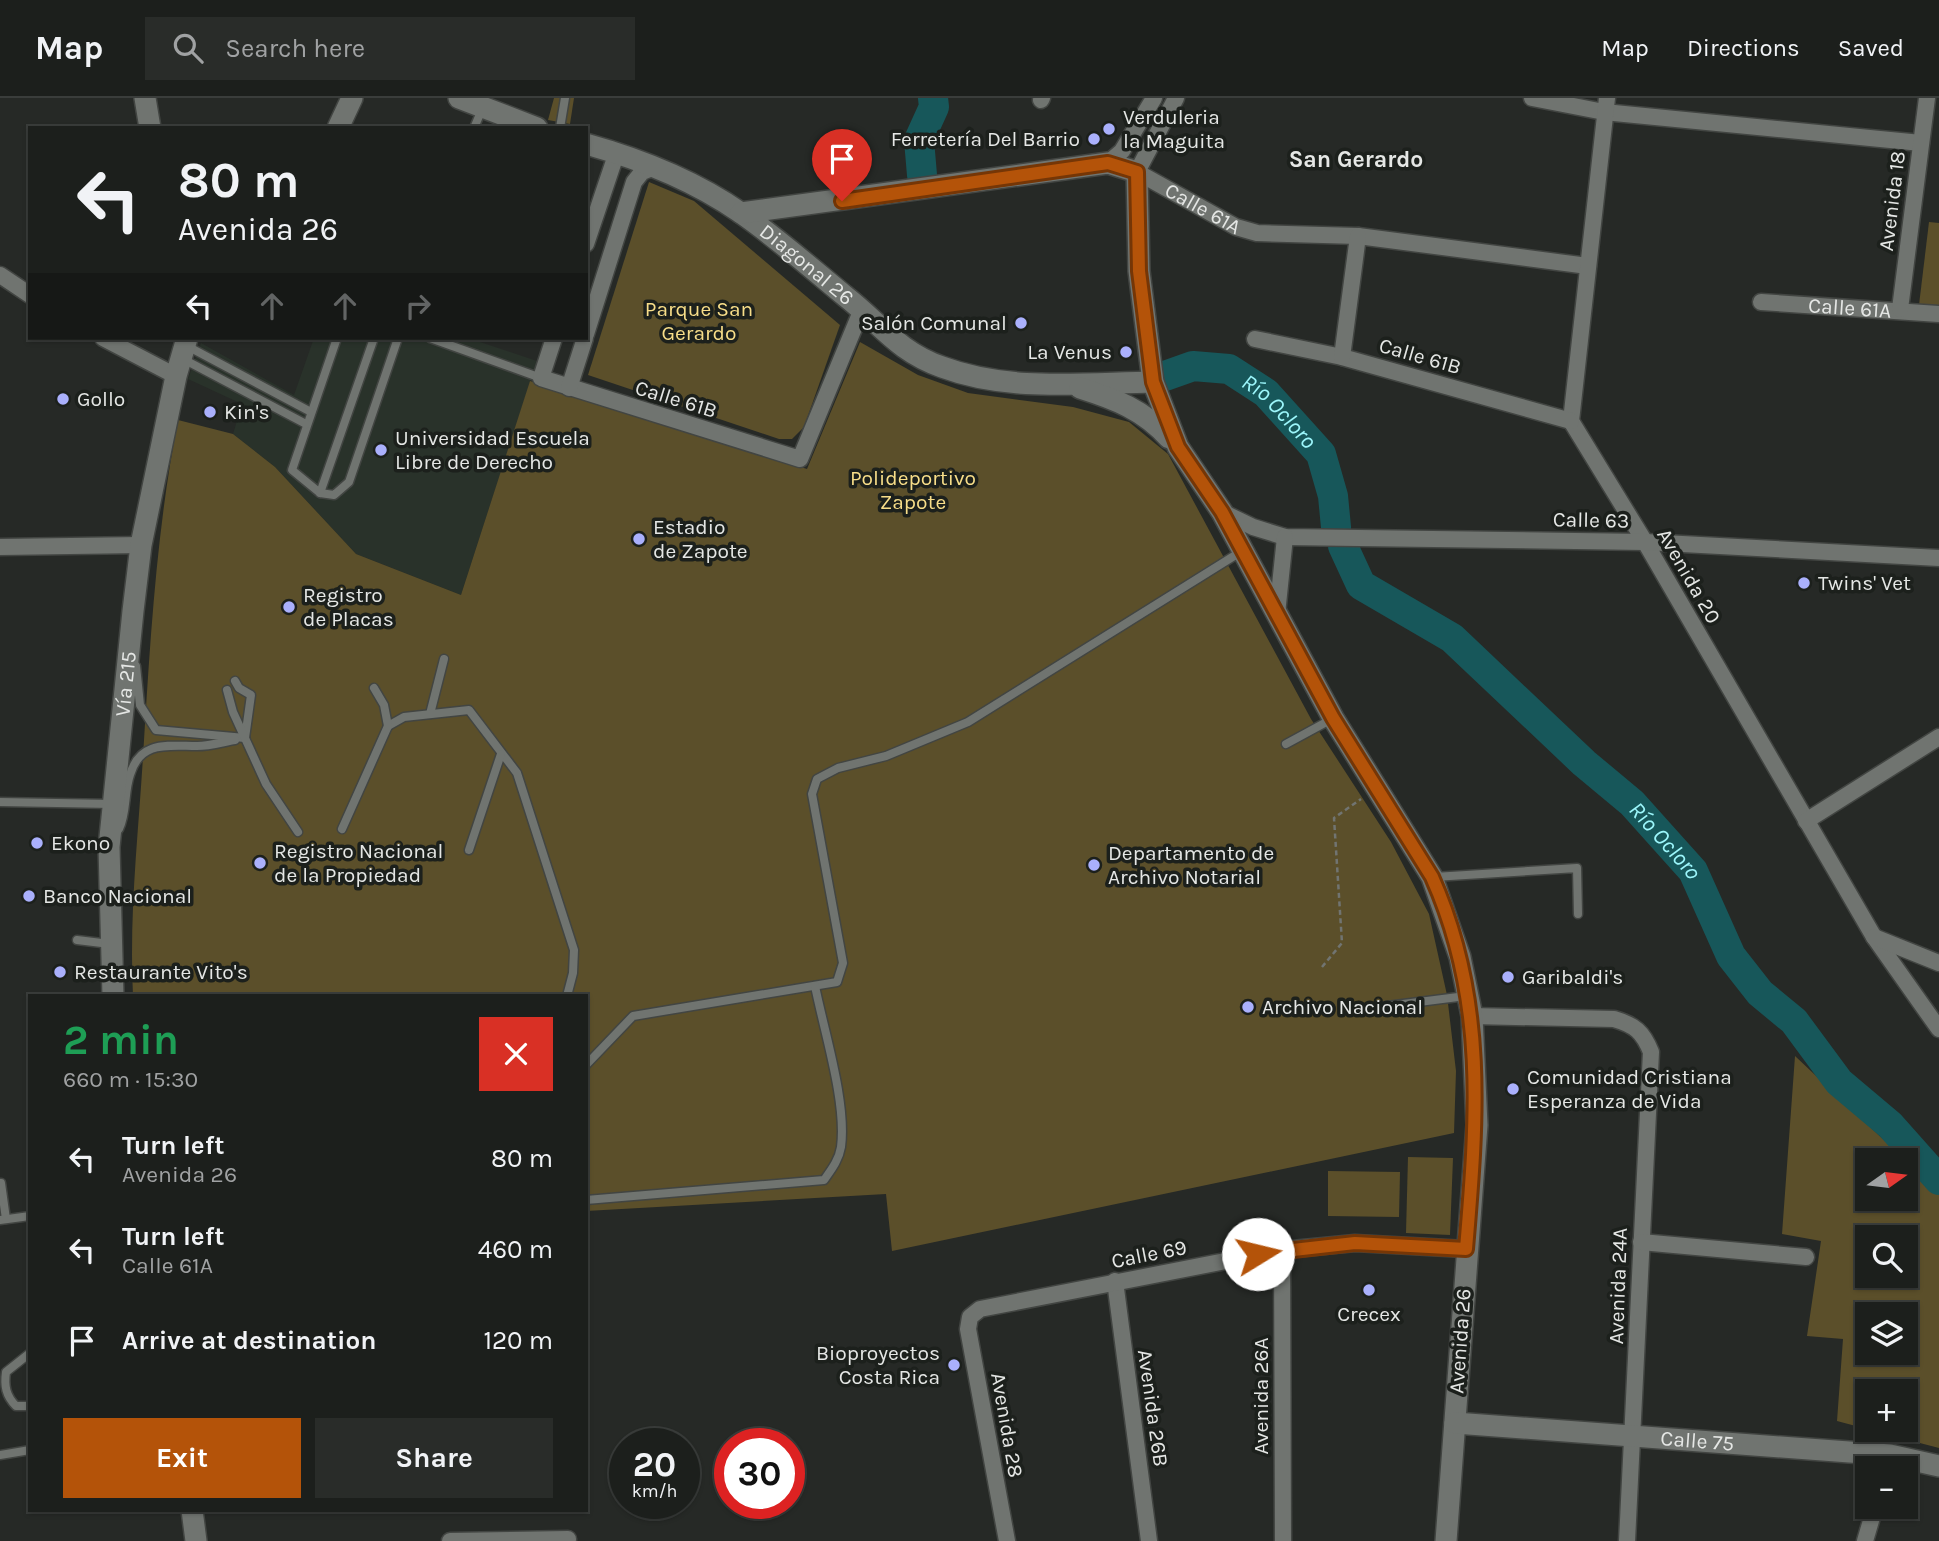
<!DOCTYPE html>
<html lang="en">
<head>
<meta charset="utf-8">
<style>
  body { margin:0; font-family:Karla,sans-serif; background:#292c29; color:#f1f3f6; height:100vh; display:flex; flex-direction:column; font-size:26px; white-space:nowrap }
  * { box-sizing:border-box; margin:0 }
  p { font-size:23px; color:#a0a2a3 }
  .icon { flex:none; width:38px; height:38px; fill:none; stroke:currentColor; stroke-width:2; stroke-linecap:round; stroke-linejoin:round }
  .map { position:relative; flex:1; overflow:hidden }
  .drawer { position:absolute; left:28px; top:896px; width:560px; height:518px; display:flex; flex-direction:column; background:#1c1f1c; border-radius:0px; box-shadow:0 2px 5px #0004,0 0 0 2px #3a3d3b }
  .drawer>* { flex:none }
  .guide { position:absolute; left:28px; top:28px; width:560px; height:214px; border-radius:0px; box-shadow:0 2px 5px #0004,0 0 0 2px #3a3d3b; background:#1c1f1c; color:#f1f3f6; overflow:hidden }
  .needle { width:46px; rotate:76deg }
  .fabs { position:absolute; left:1855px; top:1050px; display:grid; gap:14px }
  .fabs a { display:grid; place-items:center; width:63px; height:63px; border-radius:0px; background:#1c1f1c; box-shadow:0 2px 5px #0004,0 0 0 2px #3a3d3b; font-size:35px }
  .speed { position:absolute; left:609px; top:1330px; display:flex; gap:14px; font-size:35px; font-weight:700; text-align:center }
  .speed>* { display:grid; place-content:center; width:91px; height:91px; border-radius:50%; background:#1c1f1c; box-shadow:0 2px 5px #0004,0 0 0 2px #3a3d3b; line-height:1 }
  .speed small { font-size:18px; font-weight:400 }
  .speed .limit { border:10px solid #d22; background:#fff; color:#111 }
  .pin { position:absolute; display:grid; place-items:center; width:60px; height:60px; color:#fff; margin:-72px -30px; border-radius:50% 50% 50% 0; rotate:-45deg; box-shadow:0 0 7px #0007 }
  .pin .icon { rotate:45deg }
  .me { position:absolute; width:77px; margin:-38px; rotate:81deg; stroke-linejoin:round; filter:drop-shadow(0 0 5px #0008) }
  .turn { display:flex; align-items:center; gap:24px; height:147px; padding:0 35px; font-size:32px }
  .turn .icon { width:91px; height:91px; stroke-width:2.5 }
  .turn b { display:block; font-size:49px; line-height:60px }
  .lanes { display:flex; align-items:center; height:66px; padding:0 35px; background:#0003; justify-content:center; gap:35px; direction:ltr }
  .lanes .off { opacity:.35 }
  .round { display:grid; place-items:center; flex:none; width:74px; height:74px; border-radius:0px; background:#292c29 }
  .headline { display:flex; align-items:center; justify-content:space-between; height:119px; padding:0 35px }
  h1 { font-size:42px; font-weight:700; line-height:52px; color:#1e9e55 }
  .cta { display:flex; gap:14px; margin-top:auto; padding:14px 35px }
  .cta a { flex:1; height:80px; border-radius:0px; background:#b45309; color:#fff; font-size:28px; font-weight:700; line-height:80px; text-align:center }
  .cta a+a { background:#292c29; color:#f1f3f6 }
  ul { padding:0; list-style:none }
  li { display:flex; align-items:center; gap:21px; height:91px; padding:0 35px }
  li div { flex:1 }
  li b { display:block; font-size:26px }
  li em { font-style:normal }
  header { display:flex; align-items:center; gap:42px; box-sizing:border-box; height:98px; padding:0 35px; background:#1c1f1c; border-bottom:2px solid #3a3d3b }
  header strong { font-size:33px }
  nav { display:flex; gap:38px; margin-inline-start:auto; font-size:24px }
  .search { width:490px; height:63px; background:#292c29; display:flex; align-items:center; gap:18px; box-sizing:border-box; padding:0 24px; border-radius:0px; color:#a0a2a3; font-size:26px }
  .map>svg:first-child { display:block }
</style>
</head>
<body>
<header>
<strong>Map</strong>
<div class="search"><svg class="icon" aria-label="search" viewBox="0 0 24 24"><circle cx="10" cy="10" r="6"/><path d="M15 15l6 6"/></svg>Search here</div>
<nav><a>Map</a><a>Directions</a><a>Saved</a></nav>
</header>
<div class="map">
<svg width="1939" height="1443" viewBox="0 0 1939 1443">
  <rect width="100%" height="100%" fill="#262926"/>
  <!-- built -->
  <polygon fill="#29322a" points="314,240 468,240 537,263 461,497 356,456 275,369 233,336 242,306 188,281 201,245 294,297"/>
  <!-- green -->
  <g fill="#5b4f2a" fill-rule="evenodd">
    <polygon points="554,0 574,0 570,26 548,22"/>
    <polygon points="649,84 694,103 840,227 804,329 792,341 779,341 588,277"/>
    <polygon points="1929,124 1939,125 1939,208 1919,207"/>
    <path d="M860,244L918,277L968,295L1073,309L1129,324L1168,356L1311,621L1391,744L1429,816L1447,897L1456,973L1454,1035L892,1153L886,1096L586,1113V898H133C129,817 138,740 143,659C150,546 156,434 178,322L233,336L275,369L356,456L461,497L530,283L807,371Z"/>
    <path d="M1795,958L1905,1062H1867V1101H1906V1063L1939,1095V1350L1870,1332H1906V1293H1867V1331L1837,1323L1843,1241L1807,1238L1821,1143L1782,1136ZM1867,1139H1906V1178H1867ZM1867,1216H1906V1255H1867Z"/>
    <polygon points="1408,1059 1453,1060 1450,1137 1406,1135"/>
    <polygon points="1328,1073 1400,1074 1399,1119 1328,1118"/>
  </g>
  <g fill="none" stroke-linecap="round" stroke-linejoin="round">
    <!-- river -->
    <g stroke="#17575a" stroke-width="30">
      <polyline points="922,77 919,42 934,9 933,0"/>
      <path id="s1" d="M1162,279L1193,268L1229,271L1266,295L1321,356L1333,398L1336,429"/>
      <path id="s2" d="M1343,448L1361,487L1452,540L1584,665L1632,705L1693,773L1731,858L1760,895L1794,923L1839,984L1890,1027L1939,1082"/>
    </g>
    <!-- lane casing -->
    <g stroke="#424542" stroke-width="11">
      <g id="lane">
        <polyline points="474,30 483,9"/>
        <polyline points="560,30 565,0"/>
        <polyline points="337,240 292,372 320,395 374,240"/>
        <polyline points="430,240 541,280"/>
        <polyline points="187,248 311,314"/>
        <polyline points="183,261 306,326"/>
        <polyline points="320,395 334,397 349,384 398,240"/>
        <polyline points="136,568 140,607 156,632 245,640"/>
        <polyline points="235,583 239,590 251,597 245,640"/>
        <polyline points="227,592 233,614 266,686 298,734"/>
        <polyline points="430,616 444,561"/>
        <polyline points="388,628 404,619 469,612 517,675 574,852 573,875 567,898"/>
        <polyline points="1286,646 1332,621"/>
        <polyline points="0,704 113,706"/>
        <path d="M119,731C127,715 124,694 130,677C140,642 168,648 197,648C210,648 223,644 235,642"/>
        <polyline points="342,731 388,628 384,607 374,590"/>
        <polyline points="469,752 501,656"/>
        <polyline points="1434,779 1577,770 1578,816"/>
        <polyline points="77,842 110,846"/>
        <polyline points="1348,913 1466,898"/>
        <polyline points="586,967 633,918 837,884 843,865 812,696 817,681 838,670 886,658 968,624 1242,453"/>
        <polyline points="1,1085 6,1121"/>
        <path d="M586,1102L824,1082C831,1072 839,1062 841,1049C847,1005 824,933 815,888"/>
        <polyline points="0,1122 30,1118"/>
        <path d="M30,1255L6,1274C4,1288 6,1298 16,1308H30"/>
        <polyline points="0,1357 30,1352"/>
      </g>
    </g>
    <!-- street casing -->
    <g stroke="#424542" stroke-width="19">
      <g id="street">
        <path id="s3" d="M1176,0L1137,74L1236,129L1257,135L1358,138L1588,168"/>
        <polyline points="1532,0 1604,14 1921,45"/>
        <polyline points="1607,0 1571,323 1645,444 1874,839 1939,931"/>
        <polyline points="1041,2 1042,0"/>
        <polyline points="1108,65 1122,53 1154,0"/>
        <polyline points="586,146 617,54"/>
        <polyline points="0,177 30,197"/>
        <path id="s4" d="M1761,204L1939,216"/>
        <polyline points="1900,211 1927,0"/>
        <polyline points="586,236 634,84 642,74 654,69"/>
        <polyline points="103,240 176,278"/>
        <polyline points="554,240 541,280 800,361 862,211"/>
        <polyline points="1255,241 1342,259 1571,323"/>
        <polyline points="1342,259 1358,138"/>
        <polyline points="569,290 585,240"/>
        <polyline points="1222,414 1253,429 1285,439 1645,444 1939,460"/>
        <polyline points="0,449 141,447"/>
        <polyline points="1277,516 1285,439"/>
        <polyline points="1806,723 1939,639"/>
        <polyline points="1874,839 1939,865"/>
        <path d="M1472,918L1614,921C1635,927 1643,934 1651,954L1627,1443"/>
        <polyline points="1641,1144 1806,1159"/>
        <polyline points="1282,1152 1283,1443"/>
        <polyline points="1115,1183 1149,1443"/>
        <polyline points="450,1443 568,1441"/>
        <polyline points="1007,1443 968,1231 970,1219 980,1211 1282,1152 1355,1145 1466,1151"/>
        <polyline points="1865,1443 1875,1409"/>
      </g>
    </g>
    <!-- secondary casing -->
    <g stroke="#424542" stroke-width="24">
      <g id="secondary">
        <polyline points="145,0 150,30"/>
        <polyline points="459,0 537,30"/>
        <polyline points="338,30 352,0"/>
        <path id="s5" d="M586,46C640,61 695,83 741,115C777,140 811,170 845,198C881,226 897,253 942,269C1009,294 1083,285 1153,284"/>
        <polyline points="741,115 1108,65 1137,74 1139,173 1153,284 1178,349 1222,414 1333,620 1432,779 1460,859 1472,918 1477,1027 1446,1443"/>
        <path d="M1080,290C1115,301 1144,312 1169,340"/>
        <path id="s6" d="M113,898L109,749L133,513L141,447L176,278L187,240"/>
        <path id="s7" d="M1455,1325L1890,1357L1939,1368"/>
        <polyline points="192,1412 196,1443"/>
      </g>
    </g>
    <!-- path -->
    <polyline stroke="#717471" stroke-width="2.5" stroke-dasharray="5 3.5" stroke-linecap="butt" points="1322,869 1342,845 1334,720 1361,701"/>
    <!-- lane -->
    <use href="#lane" stroke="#707470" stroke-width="8"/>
    <!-- street -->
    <use href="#street" stroke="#707470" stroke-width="16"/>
    <!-- secondary -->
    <use href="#secondary" stroke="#707470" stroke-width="21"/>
  </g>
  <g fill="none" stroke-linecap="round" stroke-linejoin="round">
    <!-- route casing -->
    <g stroke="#753606" stroke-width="18">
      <path id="route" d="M842,103L1108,65L1137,74L1139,173L1153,284L1178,349L1222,414L1333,620L1432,779C1487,902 1477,1021 1466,1151L1355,1145L1258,1156"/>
    </g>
    <!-- route -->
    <use href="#route" stroke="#b45309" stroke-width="12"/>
  </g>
  <!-- markers -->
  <g fill="#aab0fc" stroke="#1c201c" stroke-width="2.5">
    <circle cx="1109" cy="31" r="7"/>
    <circle cx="1094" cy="41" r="7"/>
    <circle cx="1021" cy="225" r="7"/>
    <circle cx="1126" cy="254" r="7"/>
    <circle cx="63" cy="301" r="7"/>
    <circle cx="210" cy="314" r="7"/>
    <circle cx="381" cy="352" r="7"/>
    <circle cx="639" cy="441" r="7"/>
    <circle cx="1804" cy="485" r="7"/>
    <circle cx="289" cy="509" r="7"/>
    <circle cx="37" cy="745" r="7"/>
    <circle cx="260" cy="765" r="7"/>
    <circle cx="1094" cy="767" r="7"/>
    <circle cx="29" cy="798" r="7"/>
    <circle cx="60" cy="874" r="7"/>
    <circle cx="1508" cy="879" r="7"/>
    <circle cx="1248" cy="909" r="7"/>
    <circle cx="1513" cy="991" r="7"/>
    <circle cx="1369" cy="1192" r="7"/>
    <circle cx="954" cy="1267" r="7"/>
  </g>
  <g text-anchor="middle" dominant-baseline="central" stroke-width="7" stroke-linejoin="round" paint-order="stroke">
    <!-- poi labels -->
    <g font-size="21" fill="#e5e7e5" stroke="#1c201c" text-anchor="start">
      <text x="1123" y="19">Verduleria<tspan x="1123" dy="24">la Maguita</tspan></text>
      <text x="1080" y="41" text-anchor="end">Ferretería Del Barrio</text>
      <text x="1007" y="225" text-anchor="end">Salón Comunal</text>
      <text x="1112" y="254" text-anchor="end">La Venus</text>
      <text x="77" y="301">Gollo</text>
      <text x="224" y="314">Kin's</text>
      <text x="395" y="340">Universidad Escuela<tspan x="395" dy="24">Libre de Derecho</tspan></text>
      <text x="653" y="429">Estadio<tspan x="653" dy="24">de Zapote</tspan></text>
      <text x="1818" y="485">Twins' Vet</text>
      <text x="303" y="497">Registro<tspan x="303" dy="24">de Placas</tspan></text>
      <text x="51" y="745">Ekono</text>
      <text x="274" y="753">Registro Nacional<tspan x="274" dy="24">de la Propiedad</tspan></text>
      <text x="1108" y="755">Departamento de<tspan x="1108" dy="24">Archivo Notarial</tspan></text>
      <text x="43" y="798">Banco Nacional</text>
      <text x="74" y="874">Restaurante Vito's</text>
      <text x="1522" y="879">Garibaldi's</text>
      <text x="1262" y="909">Archivo Nacional</text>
      <text x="1527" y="979">Comunidad Cristiana<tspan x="1527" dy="24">Esperanza de Vida</tspan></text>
      <text x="1369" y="1216" text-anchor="middle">Crecex</text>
      <text x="940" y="1255" text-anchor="end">Bioproyectos<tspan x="940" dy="24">Costa Rica</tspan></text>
    </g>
    <!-- street labels -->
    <g font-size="21" fill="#e5e7e5" stroke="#1c201c">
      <text transform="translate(1892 103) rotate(-83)">Avenida 18</text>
      <text stroke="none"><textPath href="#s3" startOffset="159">Calle 61A</textPath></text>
      <text stroke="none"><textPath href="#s5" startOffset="254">Diagonal 26</textPath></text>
      <text stroke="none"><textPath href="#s4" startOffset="89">Calle 61A</textPath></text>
      <text transform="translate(1420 258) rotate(16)">Calle 61B</text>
      <text transform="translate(676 301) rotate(17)">Calle 61B</text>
      <text transform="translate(1591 422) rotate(1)">Calle 63</text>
      <text transform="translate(1689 478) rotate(60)">Avenida 20</text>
      <text stroke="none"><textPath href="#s6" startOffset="313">Vía 215</textPath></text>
      <text transform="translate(1149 1156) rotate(-11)">Calle 69</text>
      <text transform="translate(1618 1188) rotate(-88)">Avenida 24A</text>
      <text transform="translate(1460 1243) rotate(-86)">Avenida 26</text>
      <text transform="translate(1261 1298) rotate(-90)">Avenida 26A</text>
      <text transform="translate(1153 1310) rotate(82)">Avenida 26B</text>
      <text transform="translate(1007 1327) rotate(80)">Avenida 28</text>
      <text stroke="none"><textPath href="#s7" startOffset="243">Calle 75</textPath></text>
    </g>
    <!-- park labels -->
    <g font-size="21" fill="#f8de89" stroke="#1c201c">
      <text x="699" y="211">Parque San<tspan x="699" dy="24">Gerardo</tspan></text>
      <text x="913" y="380">Polideportivo<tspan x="913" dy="24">Zapote</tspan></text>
    </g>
    <!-- neighbourhood labels -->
    <g font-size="23" font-weight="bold" fill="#e5e7e5" stroke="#1c201c">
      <text x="1356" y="61">San Gerardo</text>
    </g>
    <!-- water labels -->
    <g font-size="23" font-style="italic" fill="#9cf6fb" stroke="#1c201c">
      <text stroke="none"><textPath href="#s1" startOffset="135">Río Ocloro</textPath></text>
      <text stroke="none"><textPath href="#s2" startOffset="443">Río Ocloro</textPath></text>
    </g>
  </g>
</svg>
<div class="fabs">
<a><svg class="needle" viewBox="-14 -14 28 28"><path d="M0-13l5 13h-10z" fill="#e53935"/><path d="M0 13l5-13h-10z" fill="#a0a2a3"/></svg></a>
<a><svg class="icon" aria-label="search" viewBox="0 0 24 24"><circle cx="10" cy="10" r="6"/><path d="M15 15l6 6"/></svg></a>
<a><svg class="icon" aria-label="layers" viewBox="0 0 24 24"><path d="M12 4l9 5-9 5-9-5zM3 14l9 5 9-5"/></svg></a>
<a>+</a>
<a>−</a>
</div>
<div class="speed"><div>20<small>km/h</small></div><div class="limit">30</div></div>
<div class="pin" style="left:842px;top:103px;background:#d93025"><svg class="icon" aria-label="arrive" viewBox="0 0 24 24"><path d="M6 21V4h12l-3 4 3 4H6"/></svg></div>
<svg class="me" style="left:1258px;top:1156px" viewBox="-20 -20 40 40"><circle r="19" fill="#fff"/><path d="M0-13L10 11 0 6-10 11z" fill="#b45309"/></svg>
<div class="guide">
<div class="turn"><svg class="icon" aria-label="left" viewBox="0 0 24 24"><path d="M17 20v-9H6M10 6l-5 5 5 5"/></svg><div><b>80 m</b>Avenida 26</div></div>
<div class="lanes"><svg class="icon" aria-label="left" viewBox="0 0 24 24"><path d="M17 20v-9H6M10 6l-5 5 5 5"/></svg><svg class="icon off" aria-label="ahead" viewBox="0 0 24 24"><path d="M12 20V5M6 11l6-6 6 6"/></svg><svg class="icon off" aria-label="ahead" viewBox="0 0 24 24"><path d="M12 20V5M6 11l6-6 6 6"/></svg><svg class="icon off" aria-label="right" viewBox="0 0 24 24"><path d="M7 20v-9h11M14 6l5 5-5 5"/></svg></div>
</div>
<section class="drawer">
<div class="headline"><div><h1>2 min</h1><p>660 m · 15:30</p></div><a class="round" style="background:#d93025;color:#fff"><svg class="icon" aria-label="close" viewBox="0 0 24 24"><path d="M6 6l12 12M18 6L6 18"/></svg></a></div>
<ul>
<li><svg class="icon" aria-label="left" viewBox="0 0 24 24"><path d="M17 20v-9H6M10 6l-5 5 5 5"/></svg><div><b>Turn left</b><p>Avenida 26</p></div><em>80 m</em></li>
<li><svg class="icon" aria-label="left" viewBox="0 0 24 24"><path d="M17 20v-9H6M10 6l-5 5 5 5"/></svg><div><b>Turn left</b><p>Calle 61A</p></div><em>460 m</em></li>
<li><svg class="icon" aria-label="arrive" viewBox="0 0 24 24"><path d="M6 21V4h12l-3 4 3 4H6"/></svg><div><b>Arrive at destination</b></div><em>120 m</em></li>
</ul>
<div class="cta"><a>Exit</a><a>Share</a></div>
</section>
</div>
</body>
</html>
